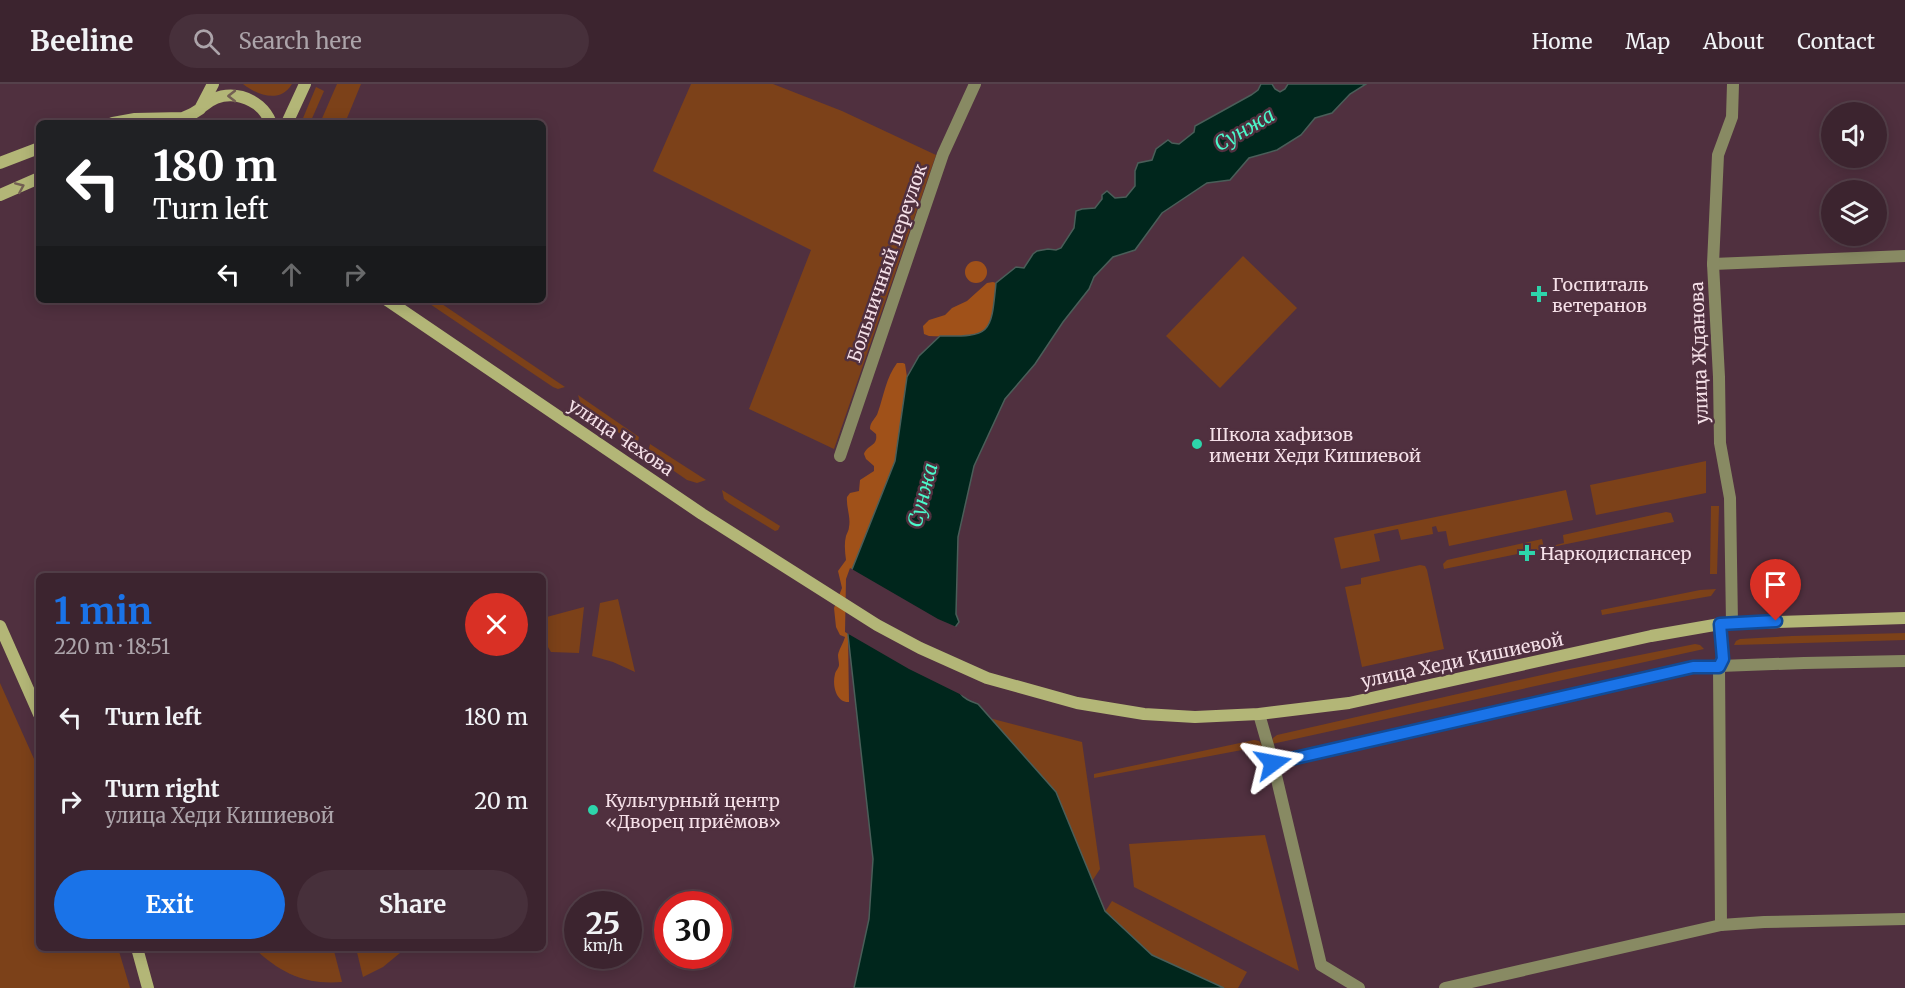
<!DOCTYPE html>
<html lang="en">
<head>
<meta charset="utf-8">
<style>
  body { margin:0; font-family:Merriweather,serif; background:#47303b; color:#f1f3f6; height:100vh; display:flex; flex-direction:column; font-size:22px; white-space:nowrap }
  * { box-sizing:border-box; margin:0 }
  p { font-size:20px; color:#aca4aa }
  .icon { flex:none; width:33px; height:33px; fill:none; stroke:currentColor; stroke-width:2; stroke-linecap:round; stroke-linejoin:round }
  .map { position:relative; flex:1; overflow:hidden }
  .details { position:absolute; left:36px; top:489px; width:510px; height:378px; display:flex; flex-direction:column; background:#3c242f; border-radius:9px; box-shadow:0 3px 15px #0003,0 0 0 2px #55414b }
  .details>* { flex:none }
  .banner { position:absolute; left:36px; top:36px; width:510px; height:183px; border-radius:9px; box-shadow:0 3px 15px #0003,0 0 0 2px #55414b; background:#202124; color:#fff; overflow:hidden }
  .fabs { position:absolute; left:1821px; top:18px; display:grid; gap:12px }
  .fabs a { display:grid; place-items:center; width:66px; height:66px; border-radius:50%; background:#3c242f; box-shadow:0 3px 15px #0003,0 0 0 2px #55414b; font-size:30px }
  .speed { position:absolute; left:564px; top:807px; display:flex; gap:12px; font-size:30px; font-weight:700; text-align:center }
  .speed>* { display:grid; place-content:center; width:78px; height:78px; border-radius:50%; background:#3c242f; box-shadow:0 3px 15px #0003,0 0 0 2px #55414b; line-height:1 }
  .speed small { font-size:15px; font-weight:400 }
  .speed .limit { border:9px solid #d22; background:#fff; color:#111 }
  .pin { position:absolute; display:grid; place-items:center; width:51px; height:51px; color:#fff; margin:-62px -26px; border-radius:50% 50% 50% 0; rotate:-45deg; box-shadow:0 0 6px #0007 }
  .pin .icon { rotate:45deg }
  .me { position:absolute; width:66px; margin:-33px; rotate:77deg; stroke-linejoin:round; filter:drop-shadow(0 0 4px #0008) }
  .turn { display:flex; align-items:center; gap:21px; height:126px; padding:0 18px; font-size:27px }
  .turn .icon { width:78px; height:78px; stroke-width:2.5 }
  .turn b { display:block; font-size:42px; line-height:51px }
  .lanes { display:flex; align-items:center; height:57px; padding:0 18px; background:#0003; justify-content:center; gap:30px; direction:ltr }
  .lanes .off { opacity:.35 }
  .round { display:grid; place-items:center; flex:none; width:63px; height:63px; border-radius:32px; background:#47303b }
  .summary { display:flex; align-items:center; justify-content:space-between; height:102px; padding:0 18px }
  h1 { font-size:36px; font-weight:700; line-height:45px; color:#1a73e8 }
  .cta { display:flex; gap:12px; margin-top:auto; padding:12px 18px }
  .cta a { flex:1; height:69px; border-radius:36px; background:#1a73e8; color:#fff; font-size:24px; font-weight:700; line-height:69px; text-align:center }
  .cta a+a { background:#47303b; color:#f1f3f6 }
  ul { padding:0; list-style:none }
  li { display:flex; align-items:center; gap:18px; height:84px; padding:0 18px }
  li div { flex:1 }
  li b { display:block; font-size:22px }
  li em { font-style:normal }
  header { display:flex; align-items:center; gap:36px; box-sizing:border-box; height:84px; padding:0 30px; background:#3c242f; border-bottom:2px solid #55414b }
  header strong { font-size:28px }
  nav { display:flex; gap:33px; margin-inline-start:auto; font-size:21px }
  .search { width:420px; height:54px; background:#47303b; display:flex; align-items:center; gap:15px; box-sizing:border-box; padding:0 21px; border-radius:33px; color:#aca4aa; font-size:22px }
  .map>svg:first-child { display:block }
</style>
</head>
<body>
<header>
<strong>Beeline</strong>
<div class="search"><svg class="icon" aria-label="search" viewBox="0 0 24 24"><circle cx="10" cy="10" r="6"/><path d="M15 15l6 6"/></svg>Search here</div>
<nav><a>Home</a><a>Map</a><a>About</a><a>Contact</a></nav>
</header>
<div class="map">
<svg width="1905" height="904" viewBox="0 0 1905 904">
  <rect width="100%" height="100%" fill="#50303f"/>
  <!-- green -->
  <g fill="#7c4119">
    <path d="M243,0H292C280,20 257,11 243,0Z"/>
    <polygon points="337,0 361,0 345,39 320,39"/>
    <polygon points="691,0 773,0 842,27 936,71 834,365 749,325 811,166 653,87"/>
    <polygon points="316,3 324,7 310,39 301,39"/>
    <polygon points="1243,172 1297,224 1220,304 1166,252"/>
    <polygon points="424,216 436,216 565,303 558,305 553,303"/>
    <polygon points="578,311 639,353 637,361 584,325 581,321"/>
    <polygon points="650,360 706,396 697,399 687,396 648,369"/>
    <polygon points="1706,377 1706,409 1596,431 1590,401"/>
    <polygon points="722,406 780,442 778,446 775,447 729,419 724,415"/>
    <polygon points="1566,406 1573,436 1449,462 1446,447 1438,448 1436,442 1432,443 1433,450 1401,456 1398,445 1374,450 1380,477 1341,485 1334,454"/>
    <polygon points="1711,422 1719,422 1717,490 1710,490"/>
    <polygon points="1666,428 1671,429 1674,438 1444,485 1443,480 1447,476 1542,455 1544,464 1564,459 1563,451"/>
    <polygon points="1420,481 1425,482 1427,486 1444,565 1362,583 1345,503 1361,500 1361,494"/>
    <polygon points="1716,505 1711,512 1602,531 1601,526 1700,506"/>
    <polygon points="618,515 635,588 613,578 592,572 600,519"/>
    <polygon points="584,523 579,569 551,568 543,555 543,534"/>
    <polygon points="1905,549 1905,556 1734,561 1736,557 1740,555 1792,552"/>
    <polygon points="1695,560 1700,561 1704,565 1272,660 1273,654 1277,651 1564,586"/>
    <polygon points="0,599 39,686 39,864 118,864 130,904 0,904"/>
    <polygon points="970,629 1082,658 1100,785 1022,904 954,904"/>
    <polygon points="1254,656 1259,657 1263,662 1094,694 1094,690"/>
    <polygon points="1265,751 1299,887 1134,803 1129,760"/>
    <polygon points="1112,817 1247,888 1238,904 1056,904"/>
    <path d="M254,864H317L334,867L342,898C305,901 280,889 254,864Z"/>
    <polygon points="356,864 406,864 383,883 363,893"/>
  </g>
  <!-- forest -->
  <g fill="#a05119">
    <circle cx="976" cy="188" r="11"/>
    <path d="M993,198L996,199C995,210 995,223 993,233C986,260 950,252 929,252L924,250L923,242L929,236L945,231L952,224L967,217L987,199Z"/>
    <path d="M897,279H903L905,280L907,293L895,377L849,493L848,551L849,618C836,619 832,601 835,590C836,586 839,584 839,581C839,578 838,574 838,571C839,565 843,560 845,553L840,551L836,543L834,524L842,504L838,487L846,476C845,468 844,460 846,452C847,449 849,446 849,443C851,433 846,423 847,413L850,409L859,407L860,396L874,387V382L866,375L864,370C868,360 878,363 876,350L870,345C870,337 876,335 878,328C884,311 886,294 897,279Z"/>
  </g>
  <!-- water -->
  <path fill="#00261c" stroke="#4a5e59" stroke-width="1.5" d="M1261,0H1272L1275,5L1280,8L1285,5L1288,0H1366L1350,10L1332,29L1315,34L1301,51L1277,66L1249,74L1230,96L1207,99L1162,129L1135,166L1113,173L1094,193L1089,205L1063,238L1035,280L1005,315L974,382L958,453L956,530L959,538L948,553C948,565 954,600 961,610C964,615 972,618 978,620L1056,708L1105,827L1152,871L1224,904H854L869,835L873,775L848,551L849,493L895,377L907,293L919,272L940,252C992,253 991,249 996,199L1016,183L1024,184L1033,170L1037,167L1048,165L1056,166L1061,164L1074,144L1076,127L1082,125L1095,124L1102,115V111L1107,107L1115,114L1126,113L1135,102V87L1138,79L1152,76L1156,65L1168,56L1172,59L1179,60L1194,48L1195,42L1251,11L1258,6Z"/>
  <!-- pier -->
  <polygon fill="#50303f" points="850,484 938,535 959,544 951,554 951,579 960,596 963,608 969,613 979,617 984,622 909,585 845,548 846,495"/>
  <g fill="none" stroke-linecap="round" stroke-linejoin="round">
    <!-- street -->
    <g stroke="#888a63" stroke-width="12">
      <polyline points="1713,180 1905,172"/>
      <polyline points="840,372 943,70 975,0"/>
      <polyline points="1732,539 1730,414 1720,359 1719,293 1713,180 1718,71 1732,33 1733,0"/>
      <polyline points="1720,540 1723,575 1719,583 1721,841"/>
      <polyline points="1259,630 1273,679"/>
      <polyline points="1359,904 1321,881 1273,679 1693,583 1804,579 1905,577"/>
      <polyline points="1445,904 1721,841 1764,838 1905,835"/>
    </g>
    <!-- secondary -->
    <g stroke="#b3b677" stroke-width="12">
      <path d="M203,22C226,2 260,12 271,39"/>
      <polyline points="113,39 135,35 183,34 192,30 200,25 213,0"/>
      <polyline points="287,39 305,0"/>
      <polyline points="0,79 39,64"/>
      <polyline points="0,111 39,94"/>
      <polyline points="387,216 702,430 877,541 920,564 987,594 1077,619 1144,630 1195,633 1259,630 1349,619 1651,552 1720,540 1905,534"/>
      <polyline points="0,542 39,630"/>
      <polyline points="137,864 148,904"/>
    </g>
  </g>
  <!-- one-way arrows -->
  <defs><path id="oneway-chevron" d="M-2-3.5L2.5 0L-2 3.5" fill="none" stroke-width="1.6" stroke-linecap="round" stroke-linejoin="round" transform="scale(1.5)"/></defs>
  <g stroke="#735f53">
    <use href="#oneway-chevron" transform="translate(232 12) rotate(-180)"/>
    <use href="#oneway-chevron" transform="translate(20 103) rotate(-23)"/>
  </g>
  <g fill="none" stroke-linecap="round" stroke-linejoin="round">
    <!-- route casing -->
    <g stroke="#114b97" stroke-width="15">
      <polyline id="route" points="1273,679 1693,583 1719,583 1723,575 1720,540 1776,537"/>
    </g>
    <!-- route -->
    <use href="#route" stroke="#1a73e8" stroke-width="10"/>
  </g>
  <!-- markers -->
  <g fill="#2dd5ab" stroke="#50303f" stroke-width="2">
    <path d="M1536 201h6v6h6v6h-6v6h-6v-6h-6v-6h6z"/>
    <circle cx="1197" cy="360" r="6"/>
    <path d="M1524 460h6v6h6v6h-6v6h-6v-6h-6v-6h6z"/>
    <circle cx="593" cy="726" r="6"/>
  </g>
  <g text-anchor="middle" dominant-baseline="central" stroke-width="5" stroke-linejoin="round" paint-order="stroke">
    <!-- street labels -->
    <g font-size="18" fill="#f5e0e8" stroke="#50303f">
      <text transform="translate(887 179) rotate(-71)">Больничный переулок</text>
      <text transform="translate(1699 269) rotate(-92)">улица Жданова</text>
      <text transform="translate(621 353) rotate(34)">улица Чехова</text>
      <text transform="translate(1462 576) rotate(-12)">улица Хеди Кишиевой</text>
    </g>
    <!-- poi labels -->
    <g font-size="18" fill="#f5e0e8" stroke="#50303f" text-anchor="start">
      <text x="1552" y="200">Госпиталь<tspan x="1552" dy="21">ветеранов</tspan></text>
      <text x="1209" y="350">Школа хафизов<tspan x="1209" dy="21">имени Хеди Кишиевой</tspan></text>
      <text x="1540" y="469">Наркодиспансер</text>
      <text x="605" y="716">Культурный центр<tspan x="605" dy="21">«Дворец приёмов»</tspan></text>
    </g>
    <!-- water labels -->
    <g font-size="20" font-style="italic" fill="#4bf8ca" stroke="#50303f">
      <text transform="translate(1244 45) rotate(-30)">Сунжа</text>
      <text transform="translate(922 411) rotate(-75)">Сунжа</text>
    </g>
  </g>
</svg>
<div class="fabs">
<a><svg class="icon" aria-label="sound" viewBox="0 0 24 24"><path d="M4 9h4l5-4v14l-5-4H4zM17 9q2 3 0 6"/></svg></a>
<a><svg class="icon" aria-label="layers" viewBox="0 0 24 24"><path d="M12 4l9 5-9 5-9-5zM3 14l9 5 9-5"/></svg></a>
</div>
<div class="speed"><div>25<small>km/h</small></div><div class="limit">30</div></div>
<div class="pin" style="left:1776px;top:537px;background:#d93025"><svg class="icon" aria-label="arrive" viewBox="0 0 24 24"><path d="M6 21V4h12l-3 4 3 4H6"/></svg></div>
<svg class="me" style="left:1273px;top:679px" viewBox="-20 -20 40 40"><path d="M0-17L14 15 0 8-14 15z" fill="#1a73e8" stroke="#fff" stroke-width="4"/></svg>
<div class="banner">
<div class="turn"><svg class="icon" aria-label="left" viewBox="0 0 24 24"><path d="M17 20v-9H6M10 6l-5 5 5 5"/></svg><div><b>180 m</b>Turn left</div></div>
<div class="lanes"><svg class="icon" aria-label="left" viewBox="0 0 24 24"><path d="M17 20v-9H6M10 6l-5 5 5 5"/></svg><svg class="icon off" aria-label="ahead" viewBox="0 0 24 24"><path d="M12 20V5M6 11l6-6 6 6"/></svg><svg class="icon off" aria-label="right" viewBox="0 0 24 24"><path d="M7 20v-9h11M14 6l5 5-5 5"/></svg></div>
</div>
<section class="details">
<div class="summary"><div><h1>1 min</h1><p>220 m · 18:51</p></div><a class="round" style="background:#d93025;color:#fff"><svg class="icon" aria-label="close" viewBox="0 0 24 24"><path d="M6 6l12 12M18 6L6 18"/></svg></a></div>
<ul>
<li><svg class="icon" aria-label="left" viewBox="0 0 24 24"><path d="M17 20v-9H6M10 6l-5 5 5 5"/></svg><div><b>Turn left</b></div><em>180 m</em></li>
<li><svg class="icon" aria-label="right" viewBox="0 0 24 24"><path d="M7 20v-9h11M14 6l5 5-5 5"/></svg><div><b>Turn right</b><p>улица Хеди Кишиевой</p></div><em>20 m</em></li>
</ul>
<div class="cta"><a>Exit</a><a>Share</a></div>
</section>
</div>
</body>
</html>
